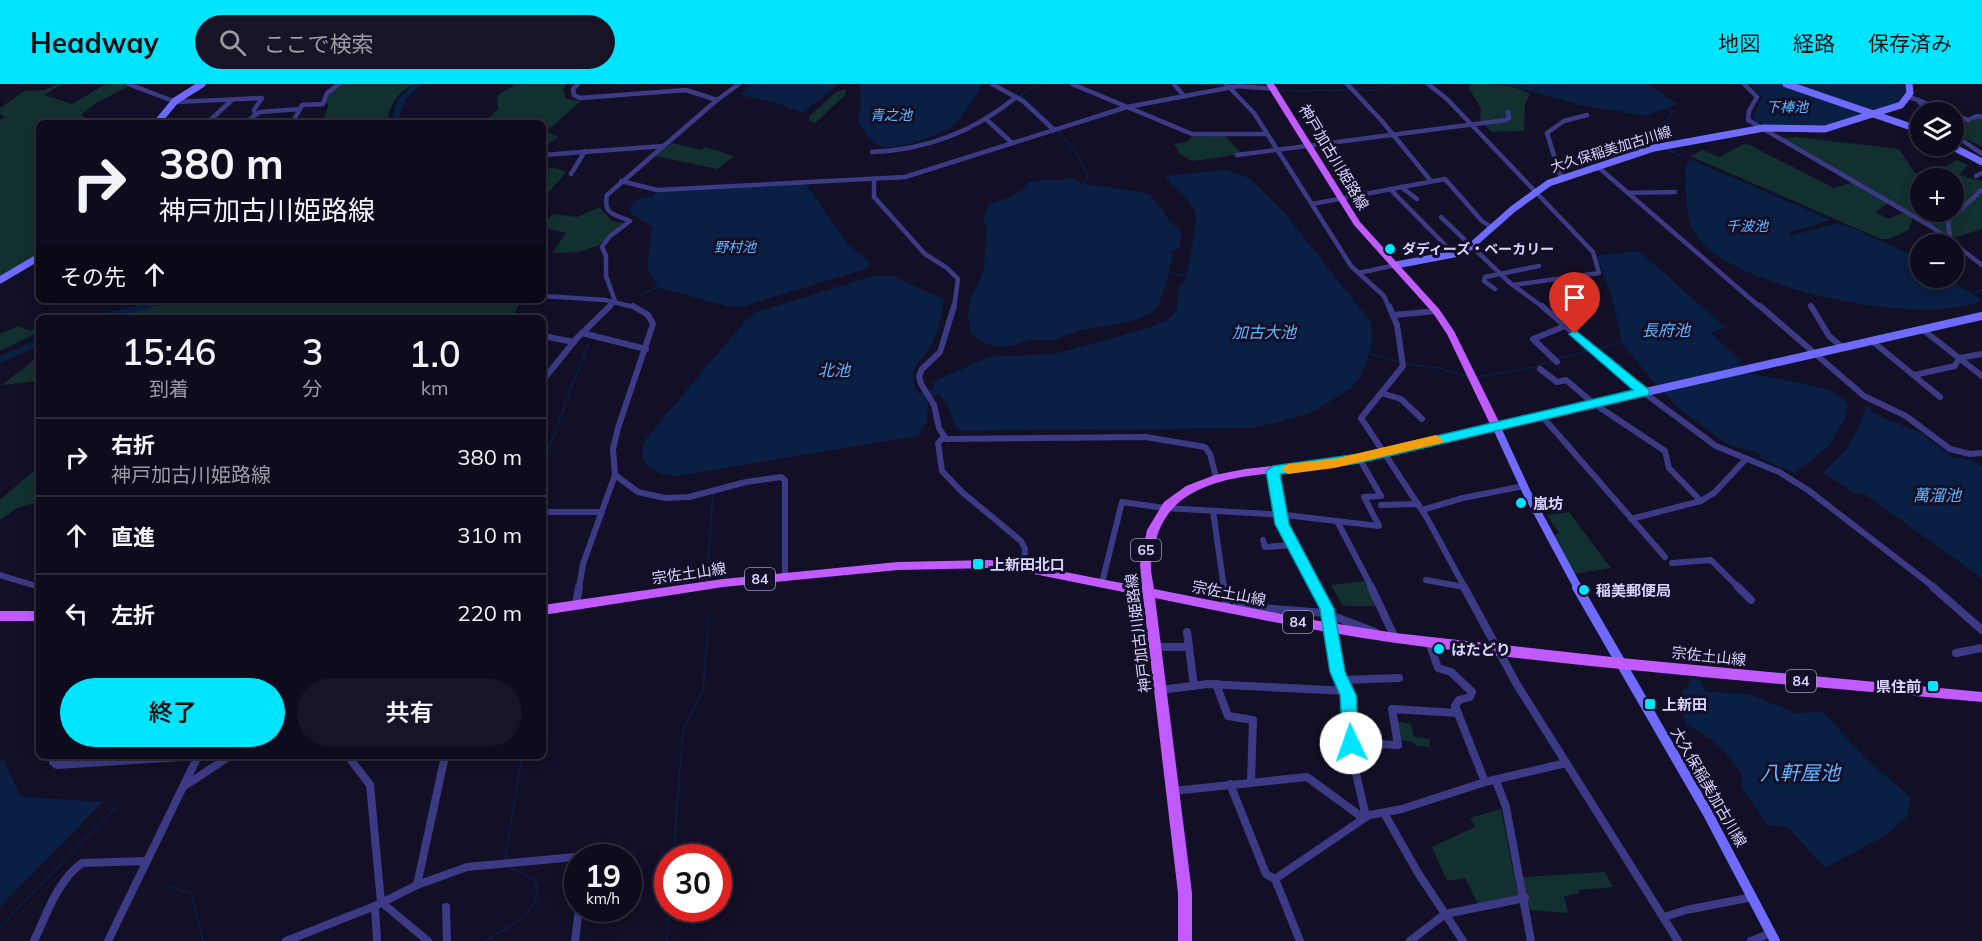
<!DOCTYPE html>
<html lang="ja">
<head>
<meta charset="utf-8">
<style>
  body { margin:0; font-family:Mulish,"Noto Sans JP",sans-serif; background:#171425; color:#f1f3f6; height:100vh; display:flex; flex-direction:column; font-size:22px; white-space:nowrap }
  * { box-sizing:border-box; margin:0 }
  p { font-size:20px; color:#9b9ba3 }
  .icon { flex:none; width:33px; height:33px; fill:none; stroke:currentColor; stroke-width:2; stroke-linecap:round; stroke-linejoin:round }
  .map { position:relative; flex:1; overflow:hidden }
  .sheet { position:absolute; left:36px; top:231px; width:510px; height:444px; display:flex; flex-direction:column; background:#0e0b1c; border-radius:9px; box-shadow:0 3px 15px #0003,0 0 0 2px #2e2b3b }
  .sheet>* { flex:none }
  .top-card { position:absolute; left:36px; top:36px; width:510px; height:183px; border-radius:9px; box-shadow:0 3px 15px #0003,0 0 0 2px #2e2b3b; background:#0e0b1c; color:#f1f3f6; overflow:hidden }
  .tools { position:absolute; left:1910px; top:18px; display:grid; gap:12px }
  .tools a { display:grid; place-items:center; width:54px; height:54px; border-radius:50%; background:#0e0b1c; box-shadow:0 3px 15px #0003,0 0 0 2px #2e2b3b; font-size:30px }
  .speed { position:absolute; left:564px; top:760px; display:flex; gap:12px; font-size:30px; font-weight:700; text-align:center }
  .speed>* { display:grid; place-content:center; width:78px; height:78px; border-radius:50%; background:#0e0b1c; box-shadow:0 3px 15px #0003,0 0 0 2px #2e2b3b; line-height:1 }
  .speed small { font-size:15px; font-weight:400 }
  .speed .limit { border:9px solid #d22; background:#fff; color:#111 }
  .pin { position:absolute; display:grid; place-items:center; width:51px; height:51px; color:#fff; margin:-62px -26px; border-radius:50% 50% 50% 0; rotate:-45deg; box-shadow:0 0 6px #0007 }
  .pin .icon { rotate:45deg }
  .me { position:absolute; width:66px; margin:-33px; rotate:357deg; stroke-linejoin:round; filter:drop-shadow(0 0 4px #0008) }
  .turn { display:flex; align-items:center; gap:21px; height:126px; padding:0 24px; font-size:27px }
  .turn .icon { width:78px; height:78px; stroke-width:2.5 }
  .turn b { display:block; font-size:42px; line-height:51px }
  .then { display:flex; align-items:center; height:57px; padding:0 24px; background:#0003; gap:12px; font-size:22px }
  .eta { display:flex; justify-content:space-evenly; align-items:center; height:102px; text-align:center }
  .eta b { font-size:36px; font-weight:600; line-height:42px }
  .action { display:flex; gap:12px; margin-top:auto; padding:12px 24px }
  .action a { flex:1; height:69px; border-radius:36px; background:#00e5ff; color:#111; font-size:24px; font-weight:600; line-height:69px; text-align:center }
  .action a+a { background:#171425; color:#f1f3f6 }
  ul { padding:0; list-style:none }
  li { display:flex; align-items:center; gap:18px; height:78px; padding:0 24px; border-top:2px solid #2e2b3b }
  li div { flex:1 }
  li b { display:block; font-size:22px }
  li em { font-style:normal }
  header { display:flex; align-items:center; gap:36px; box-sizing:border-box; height:84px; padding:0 30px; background:#00e5ff; color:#111 }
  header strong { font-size:28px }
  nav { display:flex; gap:33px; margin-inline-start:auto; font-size:21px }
  .search { width:420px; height:54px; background:#171425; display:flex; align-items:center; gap:15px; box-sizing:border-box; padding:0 21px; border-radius:33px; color:#9b9ba3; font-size:22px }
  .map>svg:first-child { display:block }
</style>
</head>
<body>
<header>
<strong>Headway</strong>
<div class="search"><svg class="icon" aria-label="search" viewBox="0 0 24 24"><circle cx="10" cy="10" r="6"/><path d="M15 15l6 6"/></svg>ここで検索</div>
<nav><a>地図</a><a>経路</a><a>保存済み</a></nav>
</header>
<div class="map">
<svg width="1982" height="857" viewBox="0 0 1982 857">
  <rect width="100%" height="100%" fill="#130f26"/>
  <!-- green -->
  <g fill="#12302f">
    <polygon points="57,0 62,0 44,11 72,20 106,0 124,0 127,3 96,19 81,31 94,39 39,39 39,171 0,194 0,36 5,33 0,30 0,24 24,7 45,6"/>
    <path d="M341,0H413C400,8 391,17 388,33L402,39H331L324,34L329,19H326L328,9Z"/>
    <polygon points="516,0 566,0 563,6 566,15 581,17 546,48 559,53 543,63 543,39 483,39 498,25 497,12"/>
    <path d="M1471,0C1491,0 1515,0 1530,10L1525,20L1524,47L1492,48L1480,36L1481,25L1469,4Z"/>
    <polygon points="846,5 845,11 815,39 809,37 809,33 836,8"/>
    <polygon points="1979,33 1982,34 1982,63 1953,48 1953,35 1972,37"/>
    <polygon points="1223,50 1242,70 1193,77 1181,71 1174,60 1187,58 1192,53"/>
    <polygon points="1797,53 1899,65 1915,89 1936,94 1920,94 1920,128 1953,128 1953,94 1938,94 1940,92 1935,89 1957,76 1968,81 1959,91 1982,97 1982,145 1950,155 1868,106 1888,119 1875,128 1889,135 1903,128 1913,133 1909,146 1889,155 1881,155 1690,72 1703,66 1719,73 1746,59 1834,104 1853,98 1777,54"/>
    <polygon points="672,59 701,66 706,63 734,72 717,85 655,72"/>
    <polygon points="550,84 556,84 566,88 543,115 543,90"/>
    <polygon points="599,123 612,137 625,139 599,161 580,168 552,169 566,149 547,144 543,147 543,141 553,130 577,133"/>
    <polygon points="149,216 522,216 511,234 109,234"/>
    <polygon points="18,242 30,247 39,243 39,248 0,267 0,250"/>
    <polygon points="39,272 39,297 2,301"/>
    <polygon points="39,382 39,418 17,424 0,436 0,416"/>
    <polygon points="1569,428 1611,484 1574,490 1552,452 1559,449 1547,431"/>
    <polygon points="1366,497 1379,522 1345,522 1342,520 1331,501"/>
    <polygon points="1396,637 1411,640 1414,653 1430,655 1430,663 1416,662 1414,658 1398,656"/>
    <polygon points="1501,725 1518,812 1478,820 1465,794 1447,797 1432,763 1475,743 1470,734"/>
    <polygon points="1605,788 1613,803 1578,806 1579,809 1564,812 1568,829 1529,826 1522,793"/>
  </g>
  <!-- water -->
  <g fill="#0a1f44">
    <polygon points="751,0 838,0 838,1 802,29 774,18 740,11"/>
    <path d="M860,0H980V3C979,8 959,37 954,41C943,50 894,68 880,62C871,58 863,46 858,38L861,22Z"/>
    <polygon points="1505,0 1647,0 1677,20 1649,31 1641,31 1580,21"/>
    <polygon points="1749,0 1783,0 1867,28 1825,43 1764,43 1758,40 1753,33 1762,13"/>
    <polygon points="1791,0 1896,0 1908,2 1905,15 1898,21 1875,28"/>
    <path d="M1690,75L1831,136L1788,149L1791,152L1837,139L1848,142L1912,171L1920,177V194H1946L1979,214L1980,217C1923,243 1736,205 1698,154C1683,136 1687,106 1685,83Z"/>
    <path d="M1225,86L1249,94L1286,131L1371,238V265L1361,292L1351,304L1313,328L1276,339L1251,344L962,347L956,344L948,322L939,310L928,314L927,338L917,352L677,392C656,391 635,380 645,356L745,237L756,228L873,192H892L944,215C942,228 939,244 934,256C925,277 902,283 919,310L934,305L933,298L989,273L1054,270L1146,245L1167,236L1177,226C1178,219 1176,208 1179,203C1181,200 1184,199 1186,196C1188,192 1197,135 1196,131C1192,116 1173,105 1165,92Z"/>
    <path d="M1068,93L1082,99L1150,110L1169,136L1181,147L1180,163L1172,167C1172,179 1163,216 1156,224C1142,240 1102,242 1082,246C1072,248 1063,254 1052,256C1045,257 1037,255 1029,256C1020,259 1013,263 1003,263C991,263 979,258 971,249L968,232L970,215L983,189L986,160L987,144L983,135L989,120L1015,111L1030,98L1049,95L1061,97Z"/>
    <path d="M806,100L847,159L868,177L869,181L866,185L741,223L727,222L659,204L647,183L652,143L632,130L629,126C633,115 641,114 652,113L656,107Z"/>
    <polygon points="1639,167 1726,244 1710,248 1741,277 1737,278 1749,289 1828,305 1847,318 1848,322 1844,336 1830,361 1795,389 1762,375 1758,369 1727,360 1679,325 1656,300 1622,260 1613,216 1596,172"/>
    <polygon points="1866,321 1875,330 1921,349 1952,373 1973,376 1982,382 1982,494 1863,409 1855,410 1824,389 1847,364 1859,342"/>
    <path d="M1691,593L1701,596L1706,608L1748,610L1796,629L1823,628L1867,676L1910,713L1907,732L1888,750L1825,784L1787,743L1768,741L1741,703L1742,690C1722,665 1717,656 1686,641L1680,619L1683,605L1688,604Z"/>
    <polygon points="3,675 19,709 25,713 103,718 0,823 0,677"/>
  </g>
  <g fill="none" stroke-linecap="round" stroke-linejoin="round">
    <!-- stream -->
    <g stroke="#0a1f44" stroke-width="1.5">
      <polyline points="1189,0 1226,2"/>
      <polyline points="1355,6 1378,6 1397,0"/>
      <polyline points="1279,7 1350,6"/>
      <polyline points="1026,17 1020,11 1038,0"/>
      <polyline points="1030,20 1055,44"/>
      <polyline points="1058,47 1075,67 1088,91 1084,100"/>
      <polyline points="1661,60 1654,52 1673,28 1667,25"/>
      <polyline points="1667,65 1681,72"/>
      <polyline points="1167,188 1186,192"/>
      <polyline points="640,211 659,202"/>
      <polyline points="1972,211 1982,205"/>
      <polyline points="1597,265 1621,258"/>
      <polyline points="1370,270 1400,278"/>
      <polyline points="1558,275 1591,266"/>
      <polyline points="1407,280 1438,284 1467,292"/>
      <polyline points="1537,282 1552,277"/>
      <polyline points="1478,293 1535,283"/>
      <polyline points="567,314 589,259"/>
      <polyline points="543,380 566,319"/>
      <polyline points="707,496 713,410"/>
      <polyline points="673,774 683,647 703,607 709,530"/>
      <polyline points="505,776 522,672"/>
      <polyline points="166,802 191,809 203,857"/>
      <polyline points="0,843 116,723"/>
      <path d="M485,857C504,847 552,821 533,795L508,783"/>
      <polyline points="667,857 669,825"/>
    </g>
    <!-- river -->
    <g fill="#0a1f44" fill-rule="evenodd">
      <polygon points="413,0 422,0 405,16 398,39 390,39 398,16"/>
      <path d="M158,216H171L170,218C144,227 118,234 90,234L94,231L141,221Z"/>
      <polygon points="39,255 39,262 0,279 0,272"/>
    </g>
    <!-- street-far2 -->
    <g stroke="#3d3a85" stroke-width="4.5">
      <polyline points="128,0 176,18 262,14 254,26 255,30"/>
      <polyline points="578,0 573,5 574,11 580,14 686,6 717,16"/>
      <polyline points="992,0 1023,17 1054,46"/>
      <polyline points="1072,0 1192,50 1266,50"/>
      <polyline points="1174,0 1184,12"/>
      <polyline points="1226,0 1254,29 1351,182 1384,212 1389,224"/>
      <polyline points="1347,0 1381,36 1431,97"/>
      <polyline points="1428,0 1447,15 1593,168 1599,189 1513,201"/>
      <polyline points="1744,0 1757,13 1749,27 1748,36 1932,143 1982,181"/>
      <polyline points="1909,13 1918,16 1928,28"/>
      <polyline points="1918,16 1948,28"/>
      <polyline points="1953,30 1968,36 1977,32 1982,33"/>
      <polyline points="986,35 1012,59"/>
      <polyline points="207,39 232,16"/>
      <polyline points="244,39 260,28 300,25 302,21 323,20 327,9 339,0"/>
      <polyline points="292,39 300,25"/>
      <polyline points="1953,50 1982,70"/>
      <path d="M872,68C926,66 973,48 1015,14"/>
      <polyline points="543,71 664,62"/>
      <polyline points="1237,71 1506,36 1509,34 1508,28"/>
      <polyline points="1598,83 1761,224"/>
      <polyline points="571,90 585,67"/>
      <polyline points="1976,92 1982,89"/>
      <polyline points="1564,93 1560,91 1547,49 1564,37 1587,31"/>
      <polyline points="874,95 874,113 925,170 947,184 958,195 954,224"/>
      <polyline points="621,97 657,106 905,93 1127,23 1238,2 1275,5"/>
      <polyline points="1401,103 1417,115"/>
      <polyline points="1390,105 1454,170"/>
      <polyline points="1628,109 1675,108"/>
      <polyline points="1312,120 1445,95 1482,137 1491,143"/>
      <polyline points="1441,133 1510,199 1544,224"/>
      <polyline points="1950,155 1948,137 1982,106"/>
      <polyline points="1358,189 1396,181"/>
      <polyline points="1495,205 1484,197 1485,193 1539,182"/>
      <polyline points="543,212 605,216 638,224"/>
      <path d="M615,217L606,192V172L602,163L609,153L630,137C614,130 603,131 607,111L717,16L739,0"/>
      <polyline points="608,224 615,217"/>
    </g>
    <!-- street-far1 -->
    <g stroke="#3d3a85" stroke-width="6">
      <polyline points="954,222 940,268 922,285 919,292 921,300 934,321 939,344 946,355 1146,353 1205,363 1210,370 1216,393"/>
      <polyline points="1389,222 1397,241 1403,282 1361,334 1427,434 1465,504"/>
      <polyline points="1542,222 1643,308 1716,362 1779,388 1808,406 1935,504"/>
      <polyline points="1760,222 1864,312 1906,332 1950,365 1970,370 1982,369"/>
      <polyline points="1811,222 1829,252 1842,263"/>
      <polyline points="1394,231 1436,227"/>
      <polyline points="1922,245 1982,292"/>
      <polyline points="582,249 646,265"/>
      <polyline points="543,252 574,258"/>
      <polyline points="1872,257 1940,313"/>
      <polyline points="1959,274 1982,270"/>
      <polyline points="1557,278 1533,255 1565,242"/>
      <polyline points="1540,285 1557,298 1566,296 1593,319 1665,367 1669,384 1701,417"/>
      <polyline points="1914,291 1955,282 1959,274"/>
      <polyline points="543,296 577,254 610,222"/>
      <polyline points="1381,309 1401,315 1422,335"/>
      <polyline points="1541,331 1665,473"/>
      <polyline points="944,353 938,359 942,387 962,408 1021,457 1025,465 1024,484"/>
      <polyline points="1273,387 1282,440 1316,504"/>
      <polyline points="615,391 638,408 665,414 689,413 746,398 781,393 785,396 785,492"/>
      <polyline points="1381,421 1418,420"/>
      <polyline points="1422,426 1463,414 1524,402"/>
      <polyline points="1213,427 1224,504"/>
      <polyline points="543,428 602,428"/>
      <polyline points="1631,435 1701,417 1714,409 1746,375"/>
      <polyline points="1337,437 1372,504"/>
      <polyline points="1263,456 1265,463 1292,461"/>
      <polyline points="1672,479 1711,476 1739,504"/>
      <polyline points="0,491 39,503"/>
      <polyline points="1426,496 1464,503"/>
      <polyline points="1102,499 1122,418 1165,424 1285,431 1379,442 1364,413 1381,412 1359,374"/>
      <polyline points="579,504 583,480 615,391 613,365 618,344 653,240 648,231 633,222"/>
    </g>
    <!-- street -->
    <g stroke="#3d3a85" stroke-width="8">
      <polyline points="1224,503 1227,523"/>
      <polyline points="1315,503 1327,525 1338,588 1348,611 1352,672 1366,733"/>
      <polyline points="1371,503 1395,554"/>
      <polyline points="1464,503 1516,599 1678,857"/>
      <polyline points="1738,503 1751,516"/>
      <polyline points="1933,503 1982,546"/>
      <polyline points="576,521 579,503"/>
      <polyline points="1236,522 1325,529 1375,548"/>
      <polyline points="1187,548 1194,602"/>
      <polyline points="1429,558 1438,584 1451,588 1472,608 1470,613 1459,616 1455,622 1485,698"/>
      <polyline points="1155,563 1189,563"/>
      <polyline points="1956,569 1982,564"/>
      <polyline points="1341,596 1399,594"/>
      <polyline points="1216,600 1228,632 1253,636 1251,698"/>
      <polyline points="1160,606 1208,600 1347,607"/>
      <polyline points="1351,659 1398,661 1392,625 1457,629"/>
      <polyline points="54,672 53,678 57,681 197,672"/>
      <polyline points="348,672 370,701 381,818 428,857"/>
      <polyline points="1496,697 1506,723 1531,857"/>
      <polyline points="1230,700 1266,790 1275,795 1300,857"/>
      <polyline points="183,703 230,672"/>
      <polyline points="1173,707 1307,693 1359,731 1370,731 1402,725 1485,698 1566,679"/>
      <polyline points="1384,729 1418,789 1463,857"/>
      <polyline points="1275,795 1366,733"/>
      <polyline points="417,801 445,672"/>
      <polyline points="375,822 377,857"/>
      <polyline points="446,823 447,857"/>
      <polyline points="1664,833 1686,826 1753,813"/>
      <path d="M34,857C47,830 57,797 82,779L146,777"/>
      <polyline points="108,857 198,672"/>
      <polyline points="286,857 375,822 417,801 467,783 586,772 585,774"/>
      <polyline points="575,857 579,825"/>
      <polyline points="1410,857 1445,830 1525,814"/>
      <polyline points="1751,857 1771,849"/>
    </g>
    <!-- secondary-far2 -->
    <g stroke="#6f6bff" stroke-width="7">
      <polyline points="1786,0 1920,46"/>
      <polyline points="157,39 175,17 202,0"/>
      <polyline points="1951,62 1982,78"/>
      <polyline points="1396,181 1459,169 1470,163 1513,125 1549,99 1654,64 1764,44 1825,45 1901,21 1910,9 1909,0"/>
      <polyline points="0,196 39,173"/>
    </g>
    <!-- secondary-far1 -->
    <polyline stroke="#6f6bff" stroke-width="8" points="1578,504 1527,409 1496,342 1982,232"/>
    <!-- secondary -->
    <polyline stroke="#6f6bff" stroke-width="10" points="1577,503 1707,728 1775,857"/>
    <!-- primary -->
    <g fill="#c25bff" fill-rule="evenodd">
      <path d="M1266,0H1274L1360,138L1439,225L1454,247L1501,342L1496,345C1443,358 1390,374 1336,383C1274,393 1172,381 1155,460C1153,467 1150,475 1151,483C1151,490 1153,498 1154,505L1307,535L1395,549L1621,574L1982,608V618C1787,600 1590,585 1396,559C1315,548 1235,530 1155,514L1192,809V857H1178V809L1143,512L1029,489L990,484L898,486L723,503L543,531V521L723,495L898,478L990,476L1029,481L1142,503L1140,480L1147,446L1164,418L1186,402L1215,391L1245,385L1336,375L1490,340L1447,250L1433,229L1354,141Z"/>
      <rect x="0" y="527" width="39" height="10"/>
    </g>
  </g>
  <!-- route -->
  <polygon fill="#00e5ff" stroke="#0095a6" stroke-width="1.5" points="1575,246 1648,305 1650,308 1648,311 1359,379 1280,390 1289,440 1334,525 1345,588 1356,611 1359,659 1357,665 1351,667 1345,665 1343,659 1340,611 1330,588 1320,525 1275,440 1266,387 1273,382 1359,370 1633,306 1571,252 1569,250"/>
  <!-- slow -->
  <polygon fill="#f59e0b" points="1436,351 1443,356 1441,359 1334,384 1288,390 1281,385 1288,380 1334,375"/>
  <!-- markers -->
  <g fill="#00e5ff" stroke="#130f26" stroke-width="2">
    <circle cx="1390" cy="165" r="6"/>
    <circle cx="1521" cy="419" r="6"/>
    <rect x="972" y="474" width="12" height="12" rx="3"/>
    <circle cx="1584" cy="506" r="6"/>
    <circle cx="1439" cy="565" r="6"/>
    <rect x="1927" y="596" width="12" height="12" rx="3"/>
    <rect x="1644" y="614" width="12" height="12" rx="3"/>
  </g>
  <g text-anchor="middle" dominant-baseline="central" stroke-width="6" stroke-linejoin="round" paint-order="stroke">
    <!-- far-water labels -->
    <g font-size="14" font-style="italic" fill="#62b6ff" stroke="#130f26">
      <text x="1787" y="23">下棒池</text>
      <text x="891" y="31">青之池</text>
      <text x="1747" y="142">千波池</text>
      <text x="735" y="163">野村池</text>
    </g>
    <!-- far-street labels -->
    <g font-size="14" fill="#d9d4ff" stroke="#130f26">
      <text transform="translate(1611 65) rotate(-17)">大久保稲美加古川線</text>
    </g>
    <!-- far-poi labels -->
    <g font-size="14" font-weight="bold" fill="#d9d4ff" stroke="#130f26" text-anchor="start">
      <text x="1402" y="165">ダディーズ・ベーカリー</text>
    </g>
    <!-- shield labels -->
    <g fill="#130f26" stroke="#9e99be" stroke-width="1.5">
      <rect x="1131" y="455" width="30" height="22" rx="4.5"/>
      <rect x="745" y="484" width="30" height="22" rx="4.5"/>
      <rect x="1283" y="527" width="30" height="22" rx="4.5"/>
      <rect x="1786" y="586" width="30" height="22" rx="4.5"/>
    </g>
    <g font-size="14" font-weight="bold" fill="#d9d4ff">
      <text x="1146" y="466">65</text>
      <text x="760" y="495">84</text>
      <text x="1298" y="538">84</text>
      <text x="1801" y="597">84</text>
    </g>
    <!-- street labels -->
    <g font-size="15" fill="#d9d4ff" stroke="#130f26">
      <text transform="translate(1334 73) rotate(59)">神戸加古川姫路線</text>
      <text transform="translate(689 489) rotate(-8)">宗佐土山線</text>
      <text transform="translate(1229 509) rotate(11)">宗佐土山線</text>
      <text transform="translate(1138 549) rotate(-97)">神戸加古川姫路線</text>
      <text transform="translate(1709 572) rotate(6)">宗佐土山線</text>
      <text transform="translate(1709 703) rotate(60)">大久保稲美加古川線</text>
    </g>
    <!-- poi labels -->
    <g font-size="15" font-weight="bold" fill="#d9d4ff" stroke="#130f26" text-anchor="start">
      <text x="1533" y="419">嵐坊</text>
      <text x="990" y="480">上新田北口</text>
      <text x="1596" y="506">稲美郵便局</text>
      <text x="1451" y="565">はたどり</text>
      <text x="1921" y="602" text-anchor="end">県住前</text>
      <text x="1662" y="620">上新田</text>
    </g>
    <!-- water labels -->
    <g font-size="16" font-style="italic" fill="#62b6ff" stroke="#130f26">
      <text x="1666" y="246">長府池</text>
      <text x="1264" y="248">加古大池</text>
      <text x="834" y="286">北池</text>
      <text x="1937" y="411">萬溜池</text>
    </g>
    <!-- near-water labels -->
    <g font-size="20" font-style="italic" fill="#62b6ff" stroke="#130f26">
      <text x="1800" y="688">八軒屋池</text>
    </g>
  </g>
</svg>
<div class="tools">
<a><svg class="icon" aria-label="layers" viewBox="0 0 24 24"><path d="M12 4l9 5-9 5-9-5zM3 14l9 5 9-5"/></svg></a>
<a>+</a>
<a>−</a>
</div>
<div class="speed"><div>19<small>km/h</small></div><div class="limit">30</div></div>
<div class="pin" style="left:1575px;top:250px;background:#d93025"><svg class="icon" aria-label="arrive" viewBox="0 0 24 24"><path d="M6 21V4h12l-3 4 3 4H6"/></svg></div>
<svg class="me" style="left:1351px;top:659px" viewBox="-20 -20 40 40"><circle r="19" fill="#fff"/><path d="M0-13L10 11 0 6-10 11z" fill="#00e5ff"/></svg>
<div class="top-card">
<div class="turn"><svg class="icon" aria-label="right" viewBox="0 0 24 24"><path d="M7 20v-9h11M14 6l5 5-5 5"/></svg><div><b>380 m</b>神戸加古川姫路線</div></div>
<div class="then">その先<svg class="icon" aria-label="ahead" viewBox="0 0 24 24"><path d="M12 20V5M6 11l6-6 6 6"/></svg></div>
</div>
<section class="sheet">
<div class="eta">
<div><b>15:46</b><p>到着</p></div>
<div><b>3</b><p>分</p></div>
<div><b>1.0</b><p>km</p></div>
</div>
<ul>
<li><svg class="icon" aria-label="right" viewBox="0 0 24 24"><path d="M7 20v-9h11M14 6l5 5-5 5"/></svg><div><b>右折</b><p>神戸加古川姫路線</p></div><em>380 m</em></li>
<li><svg class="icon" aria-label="ahead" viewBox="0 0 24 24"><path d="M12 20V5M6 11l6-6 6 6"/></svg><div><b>直進</b></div><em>310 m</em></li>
<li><svg class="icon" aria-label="left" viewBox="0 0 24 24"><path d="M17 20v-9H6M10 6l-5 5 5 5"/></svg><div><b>左折</b></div><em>220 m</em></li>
</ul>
<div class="action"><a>終了</a><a>共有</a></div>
</section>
</div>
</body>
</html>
